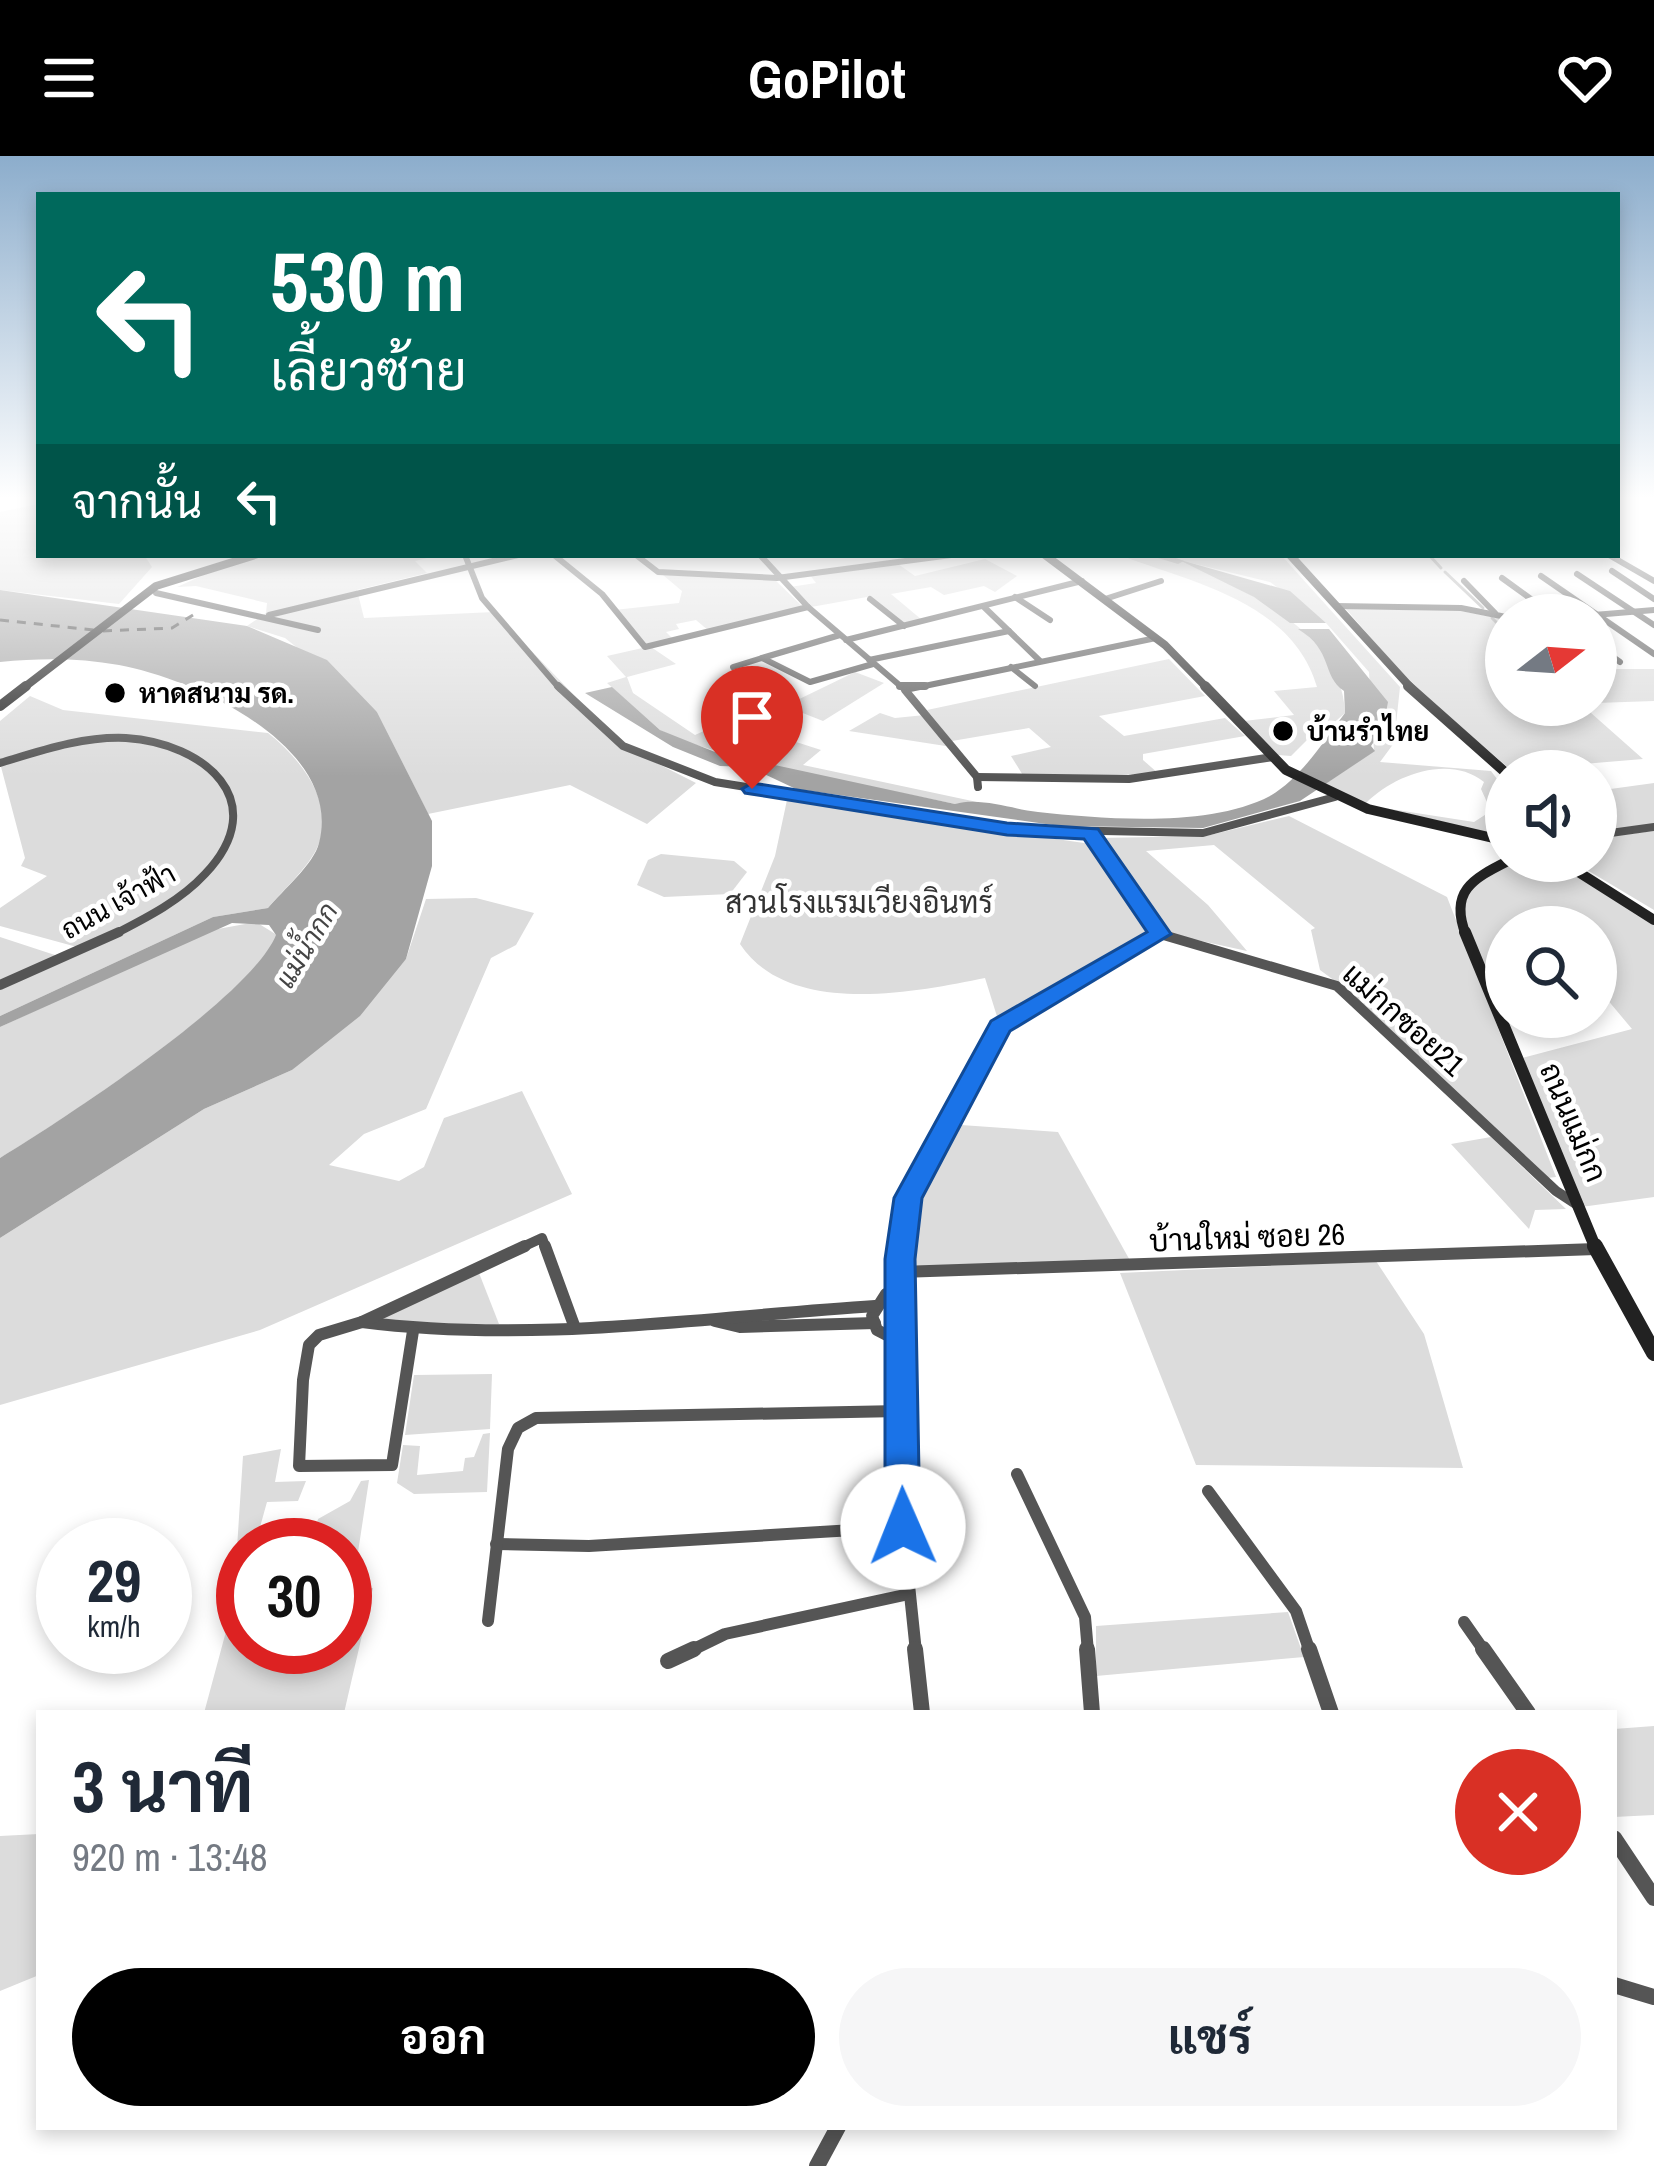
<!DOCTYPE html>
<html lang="th">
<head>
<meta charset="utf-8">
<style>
  body { margin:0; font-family:"Archivo Narrow",Sarabun,sans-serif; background:#f6f6f7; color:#1f2937; height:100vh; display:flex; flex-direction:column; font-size:45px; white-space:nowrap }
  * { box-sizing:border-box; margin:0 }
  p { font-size:39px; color:#747a83 }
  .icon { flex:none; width:66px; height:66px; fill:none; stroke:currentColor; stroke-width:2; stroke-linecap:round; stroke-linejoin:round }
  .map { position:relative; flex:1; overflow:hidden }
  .panel { position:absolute; left:36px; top:1554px; width:1581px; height:420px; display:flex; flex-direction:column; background:#fff; border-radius:0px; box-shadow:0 6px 18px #0003 }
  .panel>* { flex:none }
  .guide { position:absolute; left:36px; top:36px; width:1584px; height:366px; border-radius:0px; box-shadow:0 6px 18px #0003; background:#00695c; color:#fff; overflow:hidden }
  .needle { width:78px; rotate:73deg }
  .tools { position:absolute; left:1485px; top:438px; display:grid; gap:24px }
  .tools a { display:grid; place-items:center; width:132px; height:132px; border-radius:50%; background:#fff; box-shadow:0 6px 18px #0003; font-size:60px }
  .speed { position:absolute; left:36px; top:1362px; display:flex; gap:24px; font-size:60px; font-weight:700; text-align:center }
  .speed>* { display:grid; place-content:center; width:156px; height:156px; border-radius:50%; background:#fff; box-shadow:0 6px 18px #0003; line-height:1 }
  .speed small { font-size:30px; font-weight:400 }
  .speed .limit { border:18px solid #d22; background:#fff; color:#111 }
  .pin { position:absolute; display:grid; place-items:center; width:102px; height:102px; color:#fff; margin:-123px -51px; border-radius:50% 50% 50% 0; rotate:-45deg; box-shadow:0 0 12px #0007 }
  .pin .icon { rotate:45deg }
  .me { position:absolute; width:132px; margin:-66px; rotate:359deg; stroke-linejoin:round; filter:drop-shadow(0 0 9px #0008) }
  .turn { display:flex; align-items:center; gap:42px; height:252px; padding:0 36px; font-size:54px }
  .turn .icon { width:156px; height:156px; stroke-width:2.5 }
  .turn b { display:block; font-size:84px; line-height:102px }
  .then { display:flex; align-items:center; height:114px; padding:0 36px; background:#0003; gap:24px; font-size:45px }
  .round { display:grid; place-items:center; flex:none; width:126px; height:126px; border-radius:63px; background:#f6f6f7 }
  .overview { display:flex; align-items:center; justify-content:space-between; height:204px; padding:0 36px }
  h1 { font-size:72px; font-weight:700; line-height:90px }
  .primary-button { display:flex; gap:24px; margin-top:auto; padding:24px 36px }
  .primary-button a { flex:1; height:138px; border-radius:72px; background:#000; color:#fff; font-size:48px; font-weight:700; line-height:138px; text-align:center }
  .primary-button a+a { background:#f6f6f7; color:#1f2937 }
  header { display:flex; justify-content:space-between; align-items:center; height:156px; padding:0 36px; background:#000; color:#fff; font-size:54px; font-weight:700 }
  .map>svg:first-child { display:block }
</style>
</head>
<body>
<header><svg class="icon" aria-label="menu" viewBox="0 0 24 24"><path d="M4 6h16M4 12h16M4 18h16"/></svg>GoPilot<svg class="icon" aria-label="heart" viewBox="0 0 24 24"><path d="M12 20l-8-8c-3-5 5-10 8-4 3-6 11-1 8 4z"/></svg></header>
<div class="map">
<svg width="1654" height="2010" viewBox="0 0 1654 2010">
  <rect width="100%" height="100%" fill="#fff"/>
  <!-- green -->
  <g fill="#dcdcdc">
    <polygon points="39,348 39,399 144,399 152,411 119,448 0,434 0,356"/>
    <polygon points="264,399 439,399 415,405 427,417 357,434 364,462 494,456 623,590 696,627 647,668 570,629 428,658 377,556 285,482 247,470 266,457 267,447 196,430 177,431 235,405"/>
    <path d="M1120,399H1281L1400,531L1394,587L1380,606L1491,615L1506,635V681L1384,652L1474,666L1491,655L1481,633L1484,626C1449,598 1394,619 1366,647L1322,629L1374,595L1369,516L1326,467L1270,426L1179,404C1244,434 1342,474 1345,557L1329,571L1321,557L1316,575L1291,600L1278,599L1244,565L1294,559L1274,535L1317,531C1292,445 1192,427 1120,399Z"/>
    <polygon points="985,403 1017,420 995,436 984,430 944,439 931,431 891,438 922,464 902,469 867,441 811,451 790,431 816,427 810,419 898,408 915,420"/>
    <polygon points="663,419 774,423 803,451 709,475 696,464 676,468 679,473 666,476 674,484 651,491 676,508 627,521 633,537 695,579 728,564 821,594 803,609 977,646 955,648 765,609 679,584 660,574 607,527 626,521 607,500 647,491 614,454 679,447 682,435"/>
    <polygon points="1346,453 1461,455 1506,464 1506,549 1582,549 1643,603 1511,614 1411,528"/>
    <polygon points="1169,503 1205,540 1099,560 1124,580 1225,562 1245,580 1143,598 1143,604 1159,618 1024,621 1011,600 1051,591 1029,572 952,585 927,554"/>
    <polygon points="1596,513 1654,513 1654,545 1596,547"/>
    <polygon points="855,516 884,527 823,565 785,550"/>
    <path d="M30,540L63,554L268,577C300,602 338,649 317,692C307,713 283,734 268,752L213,761L0,860V781L61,801L77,791L0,770V752L47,720L21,710L25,702L0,607V565Z"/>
    <polygon points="880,557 895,562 925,559 952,591 849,575"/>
    <polygon points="1654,627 1654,671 1596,679 1596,635"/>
    <path d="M787,644L1098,689L1160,778L1000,870L985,822C912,837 788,861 740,788L775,700Z"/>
    <polygon points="1289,660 1447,741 1556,1021 1547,1022 1354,839 1320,814 1311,774 1315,772 1214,689 1146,695 1208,749 1247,795 1165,777 1098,682 1206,680"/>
    <polygon points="1654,675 1654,754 1572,705 1596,705 1596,682"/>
    <polygon points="661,698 734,705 747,716 730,738 664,741 637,729 648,704"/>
    <polygon points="1509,705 1561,705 1654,764 1654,1041 1581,1051 1518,903 1632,873 1596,830 1596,771 1506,771 1506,818 1483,822 1457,756 1467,728"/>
    <polygon points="476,742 534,757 516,789 491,802 426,953 364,978 329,1009 399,1025 424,1011 444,962 522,935 572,1038 260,1174 0,1249 0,1082 204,953 292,914 406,803 426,743"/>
    <path d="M256,766L277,779C250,842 64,963 0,1002V871L207,775Z"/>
    <polygon points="947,968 1058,976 1132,1108 900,1116 906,1048"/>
    <polygon points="1491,981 1566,1053 1535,1054 1529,1073 1451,988"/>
    <polygon points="1376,1105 1424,1178 1463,1312 1196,1309 1120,1117"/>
    <polygon points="479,1117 499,1168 413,1171 380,1161"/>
    <polygon points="492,1218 490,1273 405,1279 414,1219"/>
    <polygon points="490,1277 487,1336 414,1338 397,1327 403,1289 420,1290 417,1319 463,1315 465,1302 474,1301 483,1278"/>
    <polygon points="281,1293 275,1326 306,1325 298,1345 267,1346 255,1389 243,1389 243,1438 234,1438 243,1300"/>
    <polygon points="369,1324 353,1429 345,1430 345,1389 311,1389 318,1363 350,1345 361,1325"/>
    <polygon points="373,1432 344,1557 204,1557 235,1442 243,1441 243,1491 345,1491 345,1434"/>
    <polygon points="1288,1456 1304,1501 1096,1520 1096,1470"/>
    <polygon points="1654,1570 1654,1659 1614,1661 1614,1573"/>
    <polygon points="39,1678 39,1819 0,1835 0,1680"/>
  </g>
  <!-- water -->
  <g fill="#a3a3a3">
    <polygon points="1177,403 1290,435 1326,467 1290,467 1254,441"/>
    <path d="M0,434L247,470L327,504L377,556L432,665V710L406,803L360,860L292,914L204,953L0,1082V1002C64,963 251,841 276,779L269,769L232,767L0,871V860L213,761L268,752C282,735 314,708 319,687C344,591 195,523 119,509C79,502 41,502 0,506Z"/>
    <path d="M1298,473H1329L1388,546L1383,572L1371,590L1375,595L1300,645L1203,672L1060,670L796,633L749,611L720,610L673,591L585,537L612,531L660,574L715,596L955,648C981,641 1011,653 1038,656C1104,663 1209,672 1270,640C1301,622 1324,585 1345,557L1344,535C1321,519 1334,495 1298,473Z"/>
  </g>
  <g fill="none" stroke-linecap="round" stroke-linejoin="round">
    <!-- stream -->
    <g stroke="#a3a3a3" stroke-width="3">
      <polyline points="1429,399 1441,412"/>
      <polyline points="1445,416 1483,452"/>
      <polyline points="1492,462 1506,476"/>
    </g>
    <!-- river -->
    <polygon fill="#a3a3a3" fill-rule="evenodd" points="1148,399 1168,399 1184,405 1178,408"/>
    <!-- ferry -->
    <g stroke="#444" stroke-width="3" stroke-dasharray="9 8" stroke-linecap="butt">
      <polyline points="0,464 94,474"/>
      <polyline points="103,475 172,472 193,459"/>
    </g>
    <!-- street-far4 -->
    <g stroke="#555" stroke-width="6">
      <polyline points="465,399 482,442 560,533"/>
      <polyline points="554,399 602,438 645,491 808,451"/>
      <polyline points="636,399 658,416 777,422 951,399"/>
      <polyline points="760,399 808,451 904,533"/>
      <polyline points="1609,399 1654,425"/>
      <polyline points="1612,415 1654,443"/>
      <polyline points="1577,418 1654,469"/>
      <polyline points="1541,420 1654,498"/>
      <polyline points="1502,422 1553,459"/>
      <polyline points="1464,425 1495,457"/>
      <polyline points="156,437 318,474"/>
      <polyline points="1015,441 1050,464"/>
      <polyline points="870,443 904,470"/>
      <polyline points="1105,443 1161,425"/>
      <polyline points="1336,450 1461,452 1506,461"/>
      <polyline points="984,451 1040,505"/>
      <polyline points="269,459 518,399"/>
      <polyline points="1594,459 1654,454"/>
      <polyline points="840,479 762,502 810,526 873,508"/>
      <polyline points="846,484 1082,425"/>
      <polyline points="1596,489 1620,506"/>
      <polyline points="869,504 1009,475"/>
      <polyline points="733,511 762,502"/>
      <polyline points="1011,511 1035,530"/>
      <polyline points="910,533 1156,482"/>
    </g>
    <!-- street-far3 -->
    <g stroke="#555" stroke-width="8">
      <polyline points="558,530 623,590 715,626 1007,673 1203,677 1335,641"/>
      <polyline points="900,530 925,530"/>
      <polyline points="905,534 977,621 978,631"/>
      <path d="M0,607C40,595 83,580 126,582C204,587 274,645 205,718C180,745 146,762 113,779"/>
      <polyline points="977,621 1129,623 1273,601"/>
      <polyline points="1090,678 1160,778"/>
      <polyline points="1596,679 1654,671"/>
    </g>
    <!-- street-far2 -->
    <g stroke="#555" stroke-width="10">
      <polyline points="1160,778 1337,830 1556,1035 1579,1050"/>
      <polyline points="0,829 119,776"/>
      <polyline points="518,1093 542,1082 546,1093"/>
      <polyline points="901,1093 908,1042 1000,870 1160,778"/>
    </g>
    <!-- street-far1 -->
    <g stroke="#555" stroke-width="12">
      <polyline points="545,1090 575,1172"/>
      <polyline points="902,1090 903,1371 916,1496"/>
      <polyline points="900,1116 1596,1093"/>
      <polyline points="901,1133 886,1138 872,1160 877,1174 902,1187"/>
      <polyline points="715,1165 740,1171 875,1167"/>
      <path d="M362,1166C534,1188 703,1161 875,1150"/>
      <polyline points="413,1175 392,1309 299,1310 303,1224 309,1189 319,1179 362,1166 525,1090"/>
      <polyline points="1017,1318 1085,1461 1088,1496"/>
      <polyline points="1208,1335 1296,1455 1310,1496"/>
      <polyline points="496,1388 589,1390 903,1371"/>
      <polyline points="488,1465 508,1293 518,1272 536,1262 900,1255"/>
      <polyline points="1464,1466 1485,1496"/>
      <polyline points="688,1496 725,1478 909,1438"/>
    </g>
    <!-- street -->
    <g stroke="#555" stroke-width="16">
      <polyline points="915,1493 922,1557"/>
      <polyline points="1087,1493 1092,1557"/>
      <polyline points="1309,1493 1331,1557"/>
      <polyline points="1483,1493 1528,1557"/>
      <polyline points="668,1505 694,1493"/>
      <polyline points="1614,1682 1654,1742"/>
      <polyline points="1614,1829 1654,1841"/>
      <polyline points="817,2010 838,1971"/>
    </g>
    <!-- secondary-far3 -->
    <g stroke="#222" stroke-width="8">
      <polyline points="1045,399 1165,489 1208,533"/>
      <polyline points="1290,399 1412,533"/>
      <polyline points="22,533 156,430 255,399"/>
    </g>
    <!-- secondary-far2 -->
    <g stroke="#222" stroke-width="10">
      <polyline points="1205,530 1286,614 1368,653 1506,685"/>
      <polyline points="1408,530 1506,617"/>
      <polyline points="0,550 26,530"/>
      <polyline points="1561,705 1654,764"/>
      <path d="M1466,779C1449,736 1472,723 1508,705"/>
    </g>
    <!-- secondary-far1 -->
    <polyline stroke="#222" stroke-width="12" points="1465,776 1596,1093"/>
    <!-- secondary -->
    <polyline stroke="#222" stroke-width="16" points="1595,1090 1654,1197"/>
  </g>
  <!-- sky -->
  <linearGradient id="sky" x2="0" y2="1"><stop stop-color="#8cadcc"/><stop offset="0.55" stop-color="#fff"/><stop offset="1" stop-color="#fff" stop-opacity="0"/></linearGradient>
  <rect width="1654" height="621" fill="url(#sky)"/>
  <!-- route -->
  <polygon fill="#1a73e8" stroke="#114b97" stroke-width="3" points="752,627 1007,667 1098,673 1171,778 1010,875 922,1042 915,1103 920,1371 915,1381 903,1385 890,1381 885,1371 885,1103 894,1042 991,865 1147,776 1084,683 1007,679 745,637 742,633"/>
  <!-- markers -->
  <g fill="#000" stroke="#fff" stroke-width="4.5">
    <circle cx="115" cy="537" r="12"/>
    <circle cx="1283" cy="575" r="12"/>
  </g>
  <g text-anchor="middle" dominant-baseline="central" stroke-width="9" stroke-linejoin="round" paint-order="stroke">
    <!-- far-poi labels -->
    <g font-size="27" font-weight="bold" fill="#000" stroke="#fff" text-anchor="start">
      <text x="139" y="537">หาดสนาม รด.</text>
      <text x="1307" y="575">บ้านรำไทย</text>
    </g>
    <!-- far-street labels -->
    <g font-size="27" fill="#000" stroke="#fff">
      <text transform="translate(118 745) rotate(-29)">ถนน เจ้าฟ้า</text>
    </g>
    <!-- far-water labels -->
    <g font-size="27" font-style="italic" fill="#444" stroke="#fff">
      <text transform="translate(306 789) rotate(-59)">แม่น้ำกก</text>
    </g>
    <!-- park labels -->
    <g font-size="30" fill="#333" stroke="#fff">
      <text x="859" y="746">สวนโรงแรมเวียงอินทร์</text>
    </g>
    <!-- street labels -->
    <g font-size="30" fill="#000" stroke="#fff">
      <text transform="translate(1404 863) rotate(42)">แม่กกซอย21</text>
      <text transform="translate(1574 966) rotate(67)">ถนนแม่กก</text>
      <text transform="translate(1247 1081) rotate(-2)">บ้านใหม่ ซอย 26</text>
    </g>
  </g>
</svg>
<div class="tools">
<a><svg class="needle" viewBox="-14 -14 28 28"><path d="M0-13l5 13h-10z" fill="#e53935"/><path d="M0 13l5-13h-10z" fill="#747a83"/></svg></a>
<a><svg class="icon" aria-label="sound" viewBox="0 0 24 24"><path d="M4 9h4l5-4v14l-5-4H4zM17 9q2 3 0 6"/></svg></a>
<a><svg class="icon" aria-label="search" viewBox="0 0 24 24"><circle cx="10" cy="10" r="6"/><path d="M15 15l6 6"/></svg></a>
</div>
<div class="speed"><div>29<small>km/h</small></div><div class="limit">30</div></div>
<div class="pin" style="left:752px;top:633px;background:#d93025"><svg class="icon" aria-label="arrive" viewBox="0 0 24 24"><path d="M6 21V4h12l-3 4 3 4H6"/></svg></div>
<svg class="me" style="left:903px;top:1371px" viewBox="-20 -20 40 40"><circle r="19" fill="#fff"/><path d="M0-13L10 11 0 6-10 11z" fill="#1a73e8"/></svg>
<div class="guide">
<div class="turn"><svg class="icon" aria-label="left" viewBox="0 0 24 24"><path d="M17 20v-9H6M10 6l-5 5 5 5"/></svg><div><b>530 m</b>เลี้ยวซ้าย</div></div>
<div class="then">จากนั้น<svg class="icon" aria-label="left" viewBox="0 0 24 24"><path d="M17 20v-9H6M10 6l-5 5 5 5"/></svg></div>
</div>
<section class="panel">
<div class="overview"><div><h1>3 นาที</h1><p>920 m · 13:48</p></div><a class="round" style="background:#d93025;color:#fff"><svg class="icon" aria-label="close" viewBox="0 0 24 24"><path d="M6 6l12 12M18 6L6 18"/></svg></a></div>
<div class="primary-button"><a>ออก</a><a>แชร์</a></div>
</section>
</div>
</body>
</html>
